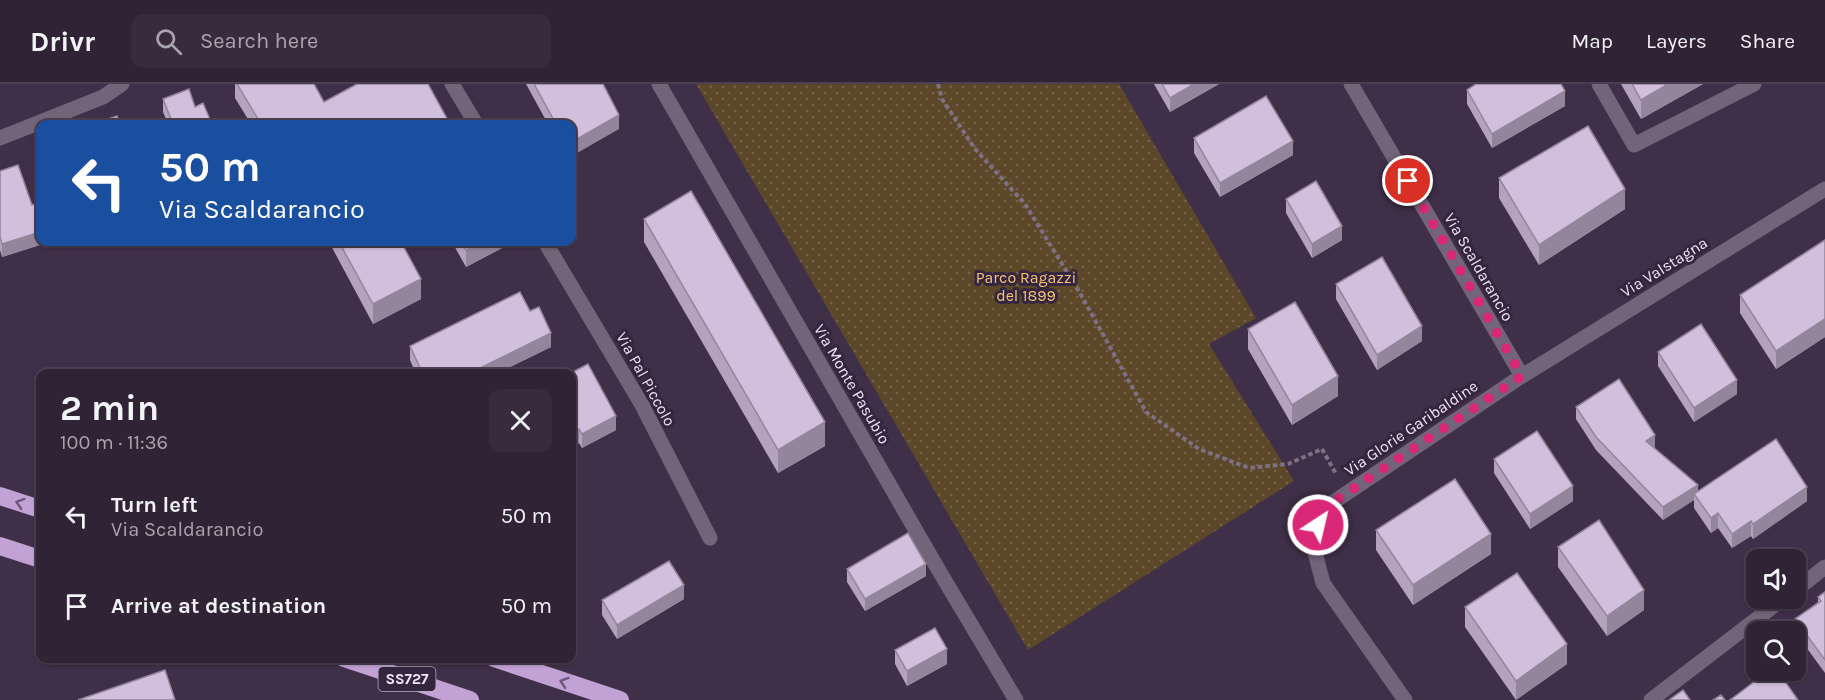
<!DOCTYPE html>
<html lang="en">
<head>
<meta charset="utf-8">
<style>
  body { margin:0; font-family:Karla,sans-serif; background:#382b3e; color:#f1f3f6; height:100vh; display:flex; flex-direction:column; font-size:22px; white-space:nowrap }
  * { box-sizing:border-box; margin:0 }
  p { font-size:20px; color:#a8a4ad }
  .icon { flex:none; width:33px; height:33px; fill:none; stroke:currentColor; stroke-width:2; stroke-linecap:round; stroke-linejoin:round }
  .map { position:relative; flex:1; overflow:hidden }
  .drawer { position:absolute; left:36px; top:285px; width:540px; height:294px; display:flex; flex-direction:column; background:#302336; border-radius:12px; box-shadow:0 2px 4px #0004,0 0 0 2px #4b4051 }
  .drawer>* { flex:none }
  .top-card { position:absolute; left:36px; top:36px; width:540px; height:126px; border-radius:12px; box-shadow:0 2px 4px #0004,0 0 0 2px #4b4051; background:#1a4fa0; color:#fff; overflow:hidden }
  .controls { position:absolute; left:1746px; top:465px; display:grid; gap:12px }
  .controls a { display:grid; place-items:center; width:60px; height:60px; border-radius:12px; background:#302336; box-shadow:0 2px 4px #0004,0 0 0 2px #4b4051; font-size:30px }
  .pin { position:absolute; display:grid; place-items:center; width:51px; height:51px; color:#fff; margin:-26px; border:3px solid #fff; border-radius:50%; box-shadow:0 2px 6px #0007 }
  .me { position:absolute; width:66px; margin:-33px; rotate:35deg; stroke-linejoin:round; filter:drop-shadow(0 0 4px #0008) }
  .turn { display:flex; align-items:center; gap:21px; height:126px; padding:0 24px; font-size:27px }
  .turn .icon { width:78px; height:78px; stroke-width:2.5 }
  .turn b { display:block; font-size:42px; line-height:51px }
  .round { display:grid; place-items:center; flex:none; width:63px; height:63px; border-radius:12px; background:#382b3e }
  .summary { display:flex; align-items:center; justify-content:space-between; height:102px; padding:0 24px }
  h1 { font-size:36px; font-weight:700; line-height:45px }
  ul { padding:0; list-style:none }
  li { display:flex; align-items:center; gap:18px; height:90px; padding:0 24px }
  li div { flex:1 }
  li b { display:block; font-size:22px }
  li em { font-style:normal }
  header { display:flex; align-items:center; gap:36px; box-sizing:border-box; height:84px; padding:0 30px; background:#302336; border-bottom:2px solid #4b4051 }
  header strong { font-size:28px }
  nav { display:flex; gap:33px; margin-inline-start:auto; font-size:21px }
  .search { width:420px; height:54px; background:#382b3e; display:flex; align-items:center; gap:15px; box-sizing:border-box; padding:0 21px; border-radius:12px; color:#a8a4ad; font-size:22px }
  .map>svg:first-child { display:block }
</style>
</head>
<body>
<header>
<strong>Drivr</strong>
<div class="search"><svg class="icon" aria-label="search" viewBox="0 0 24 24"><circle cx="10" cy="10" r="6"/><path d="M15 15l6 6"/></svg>Search here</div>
<nav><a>Map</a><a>Layers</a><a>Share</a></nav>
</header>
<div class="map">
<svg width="1825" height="616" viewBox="0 0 1825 616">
  <defs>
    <pattern id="park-dots" width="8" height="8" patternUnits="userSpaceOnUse" patternTransform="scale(1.5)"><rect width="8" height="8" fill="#5c4829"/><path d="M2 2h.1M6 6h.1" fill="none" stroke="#746249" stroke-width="1.8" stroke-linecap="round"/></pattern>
  </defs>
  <rect width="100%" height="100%" fill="#402f48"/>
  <!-- park -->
  <polygon fill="url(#park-dots)" points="696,0 1119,0 1256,234 1209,260 1294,397 1028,566"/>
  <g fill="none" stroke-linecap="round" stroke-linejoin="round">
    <!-- path -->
    <polyline stroke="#7f7086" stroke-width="4" stroke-dasharray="4.5 3" stroke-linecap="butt" points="938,0 942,15 975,65 1025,120 1080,209 1146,328 1199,365 1249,384 1288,380 1322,365 1336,390"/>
    <!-- street -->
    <g stroke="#726479" stroke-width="15">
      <polyline points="452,0 476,40"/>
      <polyline points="659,0 938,485 1016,616"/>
      <polyline points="1351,0 1522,292"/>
      <polyline points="1599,0 1634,61 1754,0"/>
      <polyline points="0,54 103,13 122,0"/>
      <polyline points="545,158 642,321 710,454"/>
      <polyline points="1796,506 1825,483"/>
      <polyline points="1405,616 1323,499 1312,457 1323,425 1522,292 1825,105"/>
      <polyline points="1651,616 1784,514"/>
    </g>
    <!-- highway -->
    <g stroke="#c2a1d4" stroke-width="18">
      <polyline points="0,412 40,425"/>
      <polyline points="0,462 40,475"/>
      <polyline points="344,574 470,616"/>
      <polyline points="494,574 620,616"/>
    </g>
  </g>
  <!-- wall -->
  <g fill="#b5a3be">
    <polygon points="235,0 314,0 324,18 450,40 251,40 235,14"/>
    <polygon points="526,0 603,0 619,45 572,40 548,40"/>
    <polygon points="1154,0 1219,0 1170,28"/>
    <polygon points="1621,0 1703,0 1641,35"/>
    <polygon points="1467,6 1565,22 1492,64 1467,20"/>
    <polygon points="163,15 195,23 212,40 168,40 163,28"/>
    <polygon points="1194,54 1293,71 1220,113 1194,69"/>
    <polygon points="0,87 32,121 40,161 2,173 0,166"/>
    <polygon points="1499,94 1625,125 1539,181 1499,114"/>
    <polygon points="1286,115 1342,156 1312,174 1286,129"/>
    <polygon points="644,135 825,362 778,389 644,158"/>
    <polygon points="1825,156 1825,253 1776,285 1740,229 1740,211"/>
    <polygon points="329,158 401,158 421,215 373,240"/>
    <polygon points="452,158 504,158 504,163 466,183"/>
    <polygon points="1336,200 1422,257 1377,286 1336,215"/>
    <polygon points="530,227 551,263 496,290 416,290 410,276 410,262"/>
    <polygon points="1248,245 1338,312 1292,341 1248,265"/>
    <polygon points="1658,268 1737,310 1694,338 1658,282"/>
    <polygon points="572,290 616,346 582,364 579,359 572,364"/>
    <polygon points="1576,323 1655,364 1698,408 1807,417 1753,455 1751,452 1732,464 1718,444 1711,449 1694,424 1694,416 1663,436 1596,366 1576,335"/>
    <polygon points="1494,375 1573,417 1530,445 1494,389"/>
    <polygon points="1376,446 1491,470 1413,521 1376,466"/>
    <polygon points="1558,463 1644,526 1607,552 1558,483"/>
    <polygon points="847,485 926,492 865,527 847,498"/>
    <polygon points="1825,508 1825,589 1795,548 1795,535 1818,518 1818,513"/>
    <polygon points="684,515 617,555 602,531 602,516"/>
    <polygon points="1465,523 1567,580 1516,616 1465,543"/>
    <polygon points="895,566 947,580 907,602 895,580"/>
  </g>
  <!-- shaded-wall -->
  <g fill="#93859b">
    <polygon points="1194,0 1219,0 1170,28 1170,14"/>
    <polygon points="1668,0 1703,0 1641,35 1641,16"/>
    <polygon points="1565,7 1565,22 1492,64 1492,50"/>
    <polygon points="619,31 619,45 572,72 572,58"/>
    <polygon points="358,35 358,40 348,40"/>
    <polygon points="1293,57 1293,71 1220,113 1220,99"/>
    <polygon points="1625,105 1625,125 1539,181 1539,161"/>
    <polygon points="1342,142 1342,156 1312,174 1312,160"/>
    <polygon points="40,148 40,158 49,158 2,173 2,160"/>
    <polygon points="482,158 504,158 504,163 466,183 466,166"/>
    <polygon points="421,195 421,215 373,240 373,220"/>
    <polygon points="1825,235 1825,253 1776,285 1776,267"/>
    <polygon points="1422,242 1422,257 1377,286 1377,271"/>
    <polygon points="551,249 551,263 496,290 468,290"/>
    <polygon points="1338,292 1338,312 1292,341 1292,321"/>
    <polygon points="1737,296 1737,310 1694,338 1694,324"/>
    <polygon points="616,332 616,346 582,364 582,350"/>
    <polygon points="825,338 825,362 778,389 778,366"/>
    <polygon points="579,345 579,359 572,364 572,350"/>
    <polygon points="1655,351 1655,364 1646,370 1646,357"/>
    <polygon points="1698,401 1698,413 1694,410 1694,416 1663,436 1663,423"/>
    <polygon points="1573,402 1573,417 1530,445 1530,430"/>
    <polygon points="1807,403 1807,417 1753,455 1753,440"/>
    <polygon points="1718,429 1718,444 1711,449 1711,434"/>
    <polygon points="1751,437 1751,452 1732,464 1732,450"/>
    <polygon points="1491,450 1491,470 1413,521 1413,501"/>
    <polygon points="926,480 926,492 865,527 865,515"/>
    <polygon points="684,501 684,515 617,555 617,541"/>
    <polygon points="1644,506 1644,526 1607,552 1607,532"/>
    <polygon points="1567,560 1567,580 1516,616 1516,597"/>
    <polygon points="947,565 947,580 907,602 907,587"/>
  </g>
  <!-- building -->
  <g fill="#d2bedd" stroke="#93859b" stroke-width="1.5">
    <polygon points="237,0 314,0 324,18 357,0 428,0 450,40 361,40 358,35 348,40 261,40"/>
    <polygon points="534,0 603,0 619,31 572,58 572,40 556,40"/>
    <polygon points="1162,0 1194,0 1170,14"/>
    <polygon points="1476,0 1561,0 1565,7 1492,50 1467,6"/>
    <polygon points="1632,0 1668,0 1641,16"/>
    <polygon points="189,5 195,23 203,19 212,40 173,40 163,15"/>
    <polygon points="1266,12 1293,57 1220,99 1194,54"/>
    <polygon points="117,32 120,40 94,40"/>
    <polygon points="1588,42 1625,105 1539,161 1499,94"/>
    <polygon points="18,81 32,121 40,118 40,148 2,160 0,153 0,87"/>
    <polygon points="1316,97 1342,142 1312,160 1286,115"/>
    <polygon points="691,107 825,338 778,366 644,135"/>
    <polygon points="1825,156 1825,235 1776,267 1740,211"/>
    <polygon points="339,158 401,158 421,195 373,220"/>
    <polygon points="461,158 482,158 466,166"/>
    <polygon points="1382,173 1422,242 1377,271 1336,200"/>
    <polygon points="520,208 530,227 539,223 551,249 468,290 438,290 437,287 432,290 423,290 410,262"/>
    <polygon points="1295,218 1338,292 1292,321 1248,245"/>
    <polygon points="1701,240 1737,296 1694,324 1658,268"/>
    <polygon points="588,280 616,332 582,350 579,345 572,350 572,290 569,290"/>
    <polygon points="1619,295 1655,351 1646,357 1698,401 1663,423 1596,353 1576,323"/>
    <polygon points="1537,347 1573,402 1530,430 1494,375"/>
    <polygon points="1776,355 1807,403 1753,440 1751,437 1732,450 1718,429 1711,434 1694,410"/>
    <polygon points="1455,395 1491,450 1413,501 1376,446"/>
    <polygon points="1599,436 1644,506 1607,532 1558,463"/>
    <polygon points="908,449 926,480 865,515 847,485"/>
    <polygon points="669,477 684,501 617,541 602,516"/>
    <polygon points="1517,489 1567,560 1516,597 1465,523"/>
    <polygon points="1825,508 1825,576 1795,535 1821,517 1818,513"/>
    <polygon points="935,544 947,565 907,587 895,566"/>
    <polygon points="165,586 175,616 78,616"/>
    <polygon points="1770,586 1777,586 1798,616 1730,616"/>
    <polygon points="1683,606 1690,616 1669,616"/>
    <polygon points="1721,611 1725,616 1713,616"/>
  </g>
  <!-- one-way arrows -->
  <defs><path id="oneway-chevron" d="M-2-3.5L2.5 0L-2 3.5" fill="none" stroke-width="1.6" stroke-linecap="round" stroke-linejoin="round" transform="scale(1.5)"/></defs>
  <g stroke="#6d577a">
    <use href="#oneway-chevron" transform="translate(20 419) rotate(-162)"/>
    <use href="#oneway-chevron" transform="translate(564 598) rotate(-162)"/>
  </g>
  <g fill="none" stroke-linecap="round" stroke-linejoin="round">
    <!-- route -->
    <polyline stroke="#db2777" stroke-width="10" stroke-dasharray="0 18" points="1318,441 1323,425 1522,292 1408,97"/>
  </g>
  <g text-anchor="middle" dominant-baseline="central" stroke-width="6" stroke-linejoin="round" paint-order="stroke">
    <!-- shield labels -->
    <rect fill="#35253e" stroke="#b7abbe" stroke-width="1.5" x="378.5" y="583" width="57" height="24" rx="4.5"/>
    <g font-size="15" font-weight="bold" fill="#efe4f5">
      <text x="407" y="595">SS727</text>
    </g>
    <!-- street labels -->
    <g font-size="16" fill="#efe4f5" stroke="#35253e">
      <text transform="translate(1479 183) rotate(60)">Via Scaldarancio</text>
      <text transform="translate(1664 183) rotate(-32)">Via Valstagna</text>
      <text transform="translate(646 295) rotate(61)">Via Pal Piccolo</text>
      <text transform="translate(852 300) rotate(60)">Via Monte Pasubio</text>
      <text transform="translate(1411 344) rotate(-34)">Via Glorie Garibaldine</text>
    </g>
    <!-- park labels -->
    <g font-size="16" fill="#f4c376" stroke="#35253e">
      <text x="1026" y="193">Parco Ragazzi<tspan x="1026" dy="18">del 1899</tspan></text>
    </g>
  </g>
</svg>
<div class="controls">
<a><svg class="icon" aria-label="sound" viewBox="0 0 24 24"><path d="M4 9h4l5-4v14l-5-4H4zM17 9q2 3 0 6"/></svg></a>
<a><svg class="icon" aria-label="search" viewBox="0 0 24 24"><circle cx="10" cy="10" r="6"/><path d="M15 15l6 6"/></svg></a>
</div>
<div class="pin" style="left:1408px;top:97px;background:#d93025"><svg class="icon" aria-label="arrive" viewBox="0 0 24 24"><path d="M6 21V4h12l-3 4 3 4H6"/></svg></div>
<svg class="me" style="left:1318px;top:441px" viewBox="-20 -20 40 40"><circle r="17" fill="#db2777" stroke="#fff" stroke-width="3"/><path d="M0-11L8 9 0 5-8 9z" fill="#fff"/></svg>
<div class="top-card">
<div class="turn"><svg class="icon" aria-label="left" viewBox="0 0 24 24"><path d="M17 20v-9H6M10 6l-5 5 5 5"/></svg><div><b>50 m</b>Via Scaldarancio</div></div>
</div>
<section class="drawer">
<div class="summary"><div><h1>2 min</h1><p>100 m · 11:36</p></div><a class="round"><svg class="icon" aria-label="close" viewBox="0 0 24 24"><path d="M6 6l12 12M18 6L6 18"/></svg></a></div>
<ul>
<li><svg class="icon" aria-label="left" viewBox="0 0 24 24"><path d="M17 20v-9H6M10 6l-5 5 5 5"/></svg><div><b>Turn left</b><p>Via Scaldarancio</p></div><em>50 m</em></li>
<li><svg class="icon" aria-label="arrive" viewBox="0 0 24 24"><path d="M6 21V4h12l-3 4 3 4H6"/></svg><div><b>Arrive at destination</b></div><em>50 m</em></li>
</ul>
</section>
</div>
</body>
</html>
